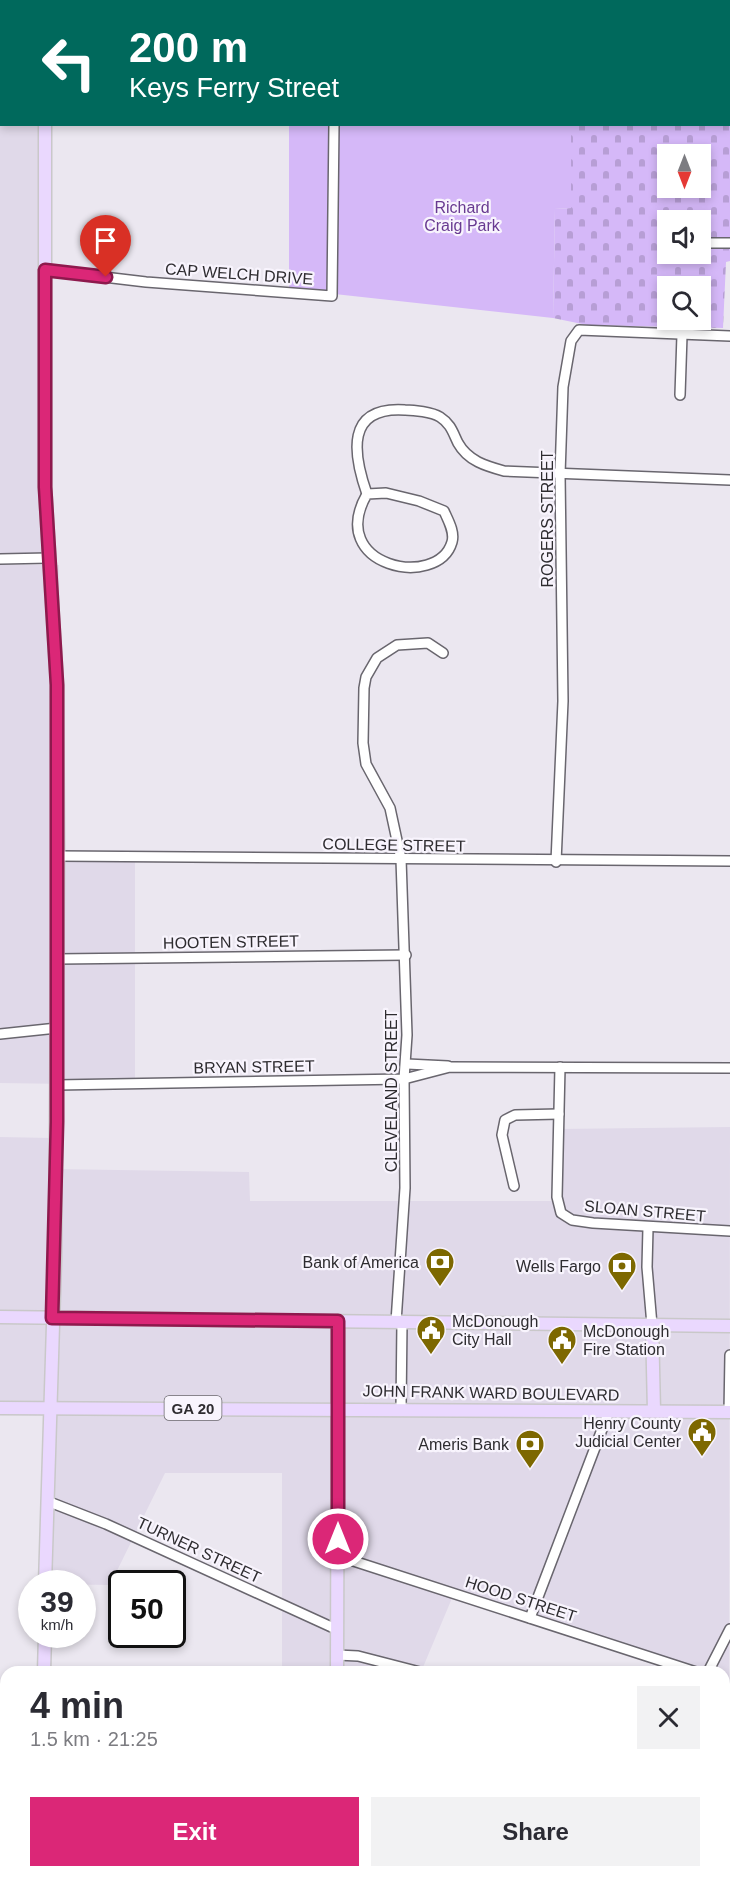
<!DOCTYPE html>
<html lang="en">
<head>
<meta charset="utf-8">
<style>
  body { margin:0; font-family:Helvetica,sans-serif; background:#f2f2f3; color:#2b2b33; height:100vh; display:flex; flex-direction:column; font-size:22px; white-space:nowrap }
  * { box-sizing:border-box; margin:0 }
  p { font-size:20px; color:#7c7c81 }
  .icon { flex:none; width:33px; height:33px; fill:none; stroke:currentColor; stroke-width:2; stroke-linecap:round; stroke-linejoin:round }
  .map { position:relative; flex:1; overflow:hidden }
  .sheet { position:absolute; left:0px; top:1666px; width:730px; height:212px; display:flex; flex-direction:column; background:#fff; border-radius:18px 18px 0 0; box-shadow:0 3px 9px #0003 }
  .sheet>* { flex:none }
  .guide { position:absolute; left:0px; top:0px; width:730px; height:126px; box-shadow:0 3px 9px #0003; background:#00695c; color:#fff; overflow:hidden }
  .needle { width:39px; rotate:180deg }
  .buttons { position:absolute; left:657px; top:144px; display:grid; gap:12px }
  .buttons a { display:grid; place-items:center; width:54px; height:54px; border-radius:0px; background:#fff; box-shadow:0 3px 9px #0003; font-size:30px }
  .speed { position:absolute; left:18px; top:1570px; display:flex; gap:12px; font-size:30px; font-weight:700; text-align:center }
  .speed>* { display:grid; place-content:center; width:78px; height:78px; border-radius:50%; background:#fff; box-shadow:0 3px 9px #0003; line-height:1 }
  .speed small { font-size:15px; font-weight:400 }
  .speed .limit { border:3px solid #111; border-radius:9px; background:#fff; color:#111 }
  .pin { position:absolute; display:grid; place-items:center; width:51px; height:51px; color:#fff; margin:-62px -26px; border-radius:50% 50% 50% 0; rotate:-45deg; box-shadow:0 0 6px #0007 }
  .pin .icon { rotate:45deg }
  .me { position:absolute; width:66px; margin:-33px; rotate:0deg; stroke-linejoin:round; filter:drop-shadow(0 0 4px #0008) }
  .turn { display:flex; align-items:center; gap:21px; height:126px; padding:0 30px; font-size:27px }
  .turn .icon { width:78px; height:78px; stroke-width:2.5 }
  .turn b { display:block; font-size:42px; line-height:51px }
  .round { display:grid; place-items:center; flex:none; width:63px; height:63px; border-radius:0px; background:#f2f2f3 }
  .headline { display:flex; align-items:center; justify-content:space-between; height:102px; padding:0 30px }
  h1 { font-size:36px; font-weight:700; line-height:45px }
  .button { display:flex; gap:12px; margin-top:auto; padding:12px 30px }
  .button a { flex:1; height:69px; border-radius:0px; background:#db2777; color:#fff; font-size:24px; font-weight:700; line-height:69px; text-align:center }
  .button a+a { background:#f2f2f3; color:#2b2b33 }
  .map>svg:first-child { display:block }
</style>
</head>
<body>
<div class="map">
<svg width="730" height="1877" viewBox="0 0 730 1877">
  <defs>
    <pattern id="cemetery-stones" width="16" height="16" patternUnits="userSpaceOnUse" patternTransform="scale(1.5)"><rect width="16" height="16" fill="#d5b8f8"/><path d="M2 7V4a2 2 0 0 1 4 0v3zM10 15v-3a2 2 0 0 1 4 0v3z" fill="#b79ed5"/></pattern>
  </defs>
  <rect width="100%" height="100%" fill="#ebe7f0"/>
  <!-- built -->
  <g fill="#e0d9e9">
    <polygon points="0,65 2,124 45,125 49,558 0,558"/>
    <polygon points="0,565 59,565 64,857 135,856 135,1085 0,1083"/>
    <polygon points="730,1127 729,1810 727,1745 724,1745 724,1672 691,1672 455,1591 421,1672 282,1672 282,1473 165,1473 110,1585 45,1584 51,1412 0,1412 0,1137 51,1138 53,1169 249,1172 250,1201 556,1201 558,1129"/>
  </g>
  <!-- cemetery -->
  <path fill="url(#cemetery-stones)" fill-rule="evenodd" d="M571,0H730V261L726,262L723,328L587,325L553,318L555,209L571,208V125L729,124V2ZM668,154H700V188H668ZM668,220H700V254H668ZM668,286H700V320H668Z"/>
  <!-- park -->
  <g fill="#d5b8f8">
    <polygon points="289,0 571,0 571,1 289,2"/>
    <polygon points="289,125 571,125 571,208 555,209 553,318 289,289"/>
    <polygon points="730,1810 730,1877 627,1877 626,1872 724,1872 725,1812"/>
  </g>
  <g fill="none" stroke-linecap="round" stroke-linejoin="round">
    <!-- stream -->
    <g stroke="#ab89d1" stroke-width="2">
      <polyline points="179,2 181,0"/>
      <polyline points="0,65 2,65"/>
    </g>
    <!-- minor casing -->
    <g stroke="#69666e" stroke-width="12">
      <g id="minor">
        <polyline points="700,243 730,243"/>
        <polyline points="45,270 146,282 332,296 334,124"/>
        <polyline points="680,395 682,335"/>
        <path d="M386,493L419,501L444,511C448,520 455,532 452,542C438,590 325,567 367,494Z"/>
        <path d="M367,494C353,454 345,406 405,410C414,410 432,412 440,417C451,424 453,433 458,443C468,461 486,466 504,471L730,480"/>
        <polyline points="0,559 49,558"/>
        <polyline points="58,856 730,861"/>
        <polyline points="556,862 563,701 560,474 563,387 571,341 579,330 730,336"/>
        <polyline points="57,959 406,955"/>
        <polyline points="0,1034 57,1028"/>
        <polyline points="407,1064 448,1066"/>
        <polyline points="560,1067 557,1197 561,1213 572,1220 593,1223 730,1231"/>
        <polyline points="57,1085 404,1079 450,1067 730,1068"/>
        <polyline points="514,1186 502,1135 505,1120 515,1115 559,1114"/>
        <polyline points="648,1228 647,1267 652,1325"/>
        <polyline points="396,1322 405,1188 404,1079 407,1035 401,859 390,808 366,764 363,743 364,688 366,677 377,658 397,645 428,643 443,653"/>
        <polyline points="401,1409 402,1322"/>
        <polyline points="729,1412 730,1355"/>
        <polyline points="47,1501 106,1524 338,1630"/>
        <polyline points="338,1556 696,1672"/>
        <polyline points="530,1618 609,1411"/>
        <polyline points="337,1655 358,1656 420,1672"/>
        <polyline points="708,1672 730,1629"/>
        <polyline points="0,1726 6,1726"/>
        <polyline points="640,1872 642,1877"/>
        <polyline points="98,1877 182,1873 370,1877"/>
        <polyline points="601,1877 606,1872"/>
      </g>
    </g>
    <!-- major casing -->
    <g stroke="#c9c8c9" stroke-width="15">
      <g id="major">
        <polyline points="45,2 45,0"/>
        <polyline points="45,124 45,487 57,685 58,856 55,1260 45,1584"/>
        <polyline points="0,1317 730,1326"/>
        <polyline points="652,1325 654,1411"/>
        <polyline points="0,1408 730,1412"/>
        <polyline points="44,1672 45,1635"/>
        <polyline points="337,1672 338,1321"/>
        <polyline points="0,1848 6,1833"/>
        <polyline points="337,1877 337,1872"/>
      </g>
    </g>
    <!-- minor -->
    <use href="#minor" stroke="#fff" stroke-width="9"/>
    <!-- major -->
    <use href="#major" stroke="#ead8fe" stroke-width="12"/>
  </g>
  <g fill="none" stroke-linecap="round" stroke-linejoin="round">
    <!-- route casing -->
    <g stroke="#8e194d" stroke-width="15">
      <polyline id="route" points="106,277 45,270 45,487 57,685 57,1122 52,1318 338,1321 338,1539"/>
    </g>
    <!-- route -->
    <use href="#route" stroke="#db2777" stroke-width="10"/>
  </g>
  <!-- icons -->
  <defs>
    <g id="bank-pin" transform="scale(1.5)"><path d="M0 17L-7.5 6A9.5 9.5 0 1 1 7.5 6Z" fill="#7d6800" stroke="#f8f4fd"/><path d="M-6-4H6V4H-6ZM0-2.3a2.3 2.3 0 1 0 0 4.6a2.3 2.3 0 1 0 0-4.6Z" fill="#fff"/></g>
    <g id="civic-pin" transform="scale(1.5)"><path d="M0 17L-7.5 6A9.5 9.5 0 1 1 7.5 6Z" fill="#7d6800" stroke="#f8f4fd"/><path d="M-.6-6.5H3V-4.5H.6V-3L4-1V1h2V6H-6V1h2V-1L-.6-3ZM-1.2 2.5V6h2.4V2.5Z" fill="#fff"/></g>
  </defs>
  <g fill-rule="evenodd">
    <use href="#bank-pin" x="440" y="1262"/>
    <use href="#bank-pin" x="622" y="1266"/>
    <use href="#civic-pin" x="431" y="1330"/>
    <use href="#civic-pin" x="562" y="1340"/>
    <use href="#civic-pin" x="702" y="1432"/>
    <use href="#bank-pin" x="530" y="1444"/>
  </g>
  <g text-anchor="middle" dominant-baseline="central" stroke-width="4.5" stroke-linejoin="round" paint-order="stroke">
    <!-- shield labels -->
    <rect fill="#f8f4fd" stroke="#6b686e" stroke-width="1.5" x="164.5" y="1396" width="57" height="24" rx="4.5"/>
    <g font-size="15" font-weight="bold" fill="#2e2c30">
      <text x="193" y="1408">GA 20</text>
    </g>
    <!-- park labels -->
    <g font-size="16" fill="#683a91" stroke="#f8f4fd">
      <text x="462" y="207">Richard<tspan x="462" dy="18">Craig Park</tspan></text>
    </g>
    <!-- street labels -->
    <g font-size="16" fill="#2e2c30" stroke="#f8f4fd">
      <text transform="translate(239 274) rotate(4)">CAP WELCH DRIVE</text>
      <text transform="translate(547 519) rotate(-90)">ROGERS STREET</text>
      <text transform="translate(394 845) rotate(1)">COLLEGE STREET</text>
      <text transform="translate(231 942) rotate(-1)">HOOTEN STREET</text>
      <text transform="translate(254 1067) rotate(-1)">BRYAN STREET</text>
      <text transform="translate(391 1091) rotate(-90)">CLEVELAND STREET</text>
      <text transform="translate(645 1211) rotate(5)">SLOAN STREET</text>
      <text transform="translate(491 1393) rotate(1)">JOHN FRANK WARD BOULEVARD</text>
      <text transform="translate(199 1550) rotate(25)">TURNER STREET</text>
      <text transform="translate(521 1599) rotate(18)">HOOD STREET</text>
    </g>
    <!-- poi labels -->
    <g font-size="16" fill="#2e2c30" stroke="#f8f4fd" text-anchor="end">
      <text x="419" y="1262">Bank of America</text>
      <text x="601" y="1266">Wells Fargo</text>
      <text x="452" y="1321" text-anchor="start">McDonough<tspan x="452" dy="18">City Hall</tspan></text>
      <text x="583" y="1331" text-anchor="start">McDonough<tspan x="583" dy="18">Fire Station</tspan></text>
      <text x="681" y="1423">Henry County<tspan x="681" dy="18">Judicial Center</tspan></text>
      <text x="509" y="1444">Ameris Bank</text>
    </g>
  </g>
</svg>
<div class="buttons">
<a><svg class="needle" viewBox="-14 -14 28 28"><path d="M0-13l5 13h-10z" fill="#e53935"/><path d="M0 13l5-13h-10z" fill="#7c7c81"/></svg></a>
<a><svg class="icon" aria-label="sound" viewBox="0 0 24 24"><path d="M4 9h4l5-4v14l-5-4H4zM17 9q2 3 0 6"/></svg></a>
<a><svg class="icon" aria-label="search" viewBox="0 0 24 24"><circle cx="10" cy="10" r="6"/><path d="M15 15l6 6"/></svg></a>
</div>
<div class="speed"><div>39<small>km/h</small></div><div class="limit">50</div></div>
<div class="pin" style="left:106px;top:277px;background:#d93025"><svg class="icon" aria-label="arrive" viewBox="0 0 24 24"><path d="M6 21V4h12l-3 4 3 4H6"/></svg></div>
<svg class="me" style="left:338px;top:1539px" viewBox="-20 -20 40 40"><circle r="17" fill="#db2777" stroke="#fff" stroke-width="3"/><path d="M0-11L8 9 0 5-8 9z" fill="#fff"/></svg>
<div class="guide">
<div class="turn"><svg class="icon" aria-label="left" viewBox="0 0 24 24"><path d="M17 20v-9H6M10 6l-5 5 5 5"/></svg><div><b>200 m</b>Keys Ferry Street</div></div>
</div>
<section class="sheet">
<div class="headline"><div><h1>4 min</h1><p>1.5 km · 21:25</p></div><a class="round"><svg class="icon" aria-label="close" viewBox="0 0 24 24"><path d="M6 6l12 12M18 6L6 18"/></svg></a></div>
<div class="button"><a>Exit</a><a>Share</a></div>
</section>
</div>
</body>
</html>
